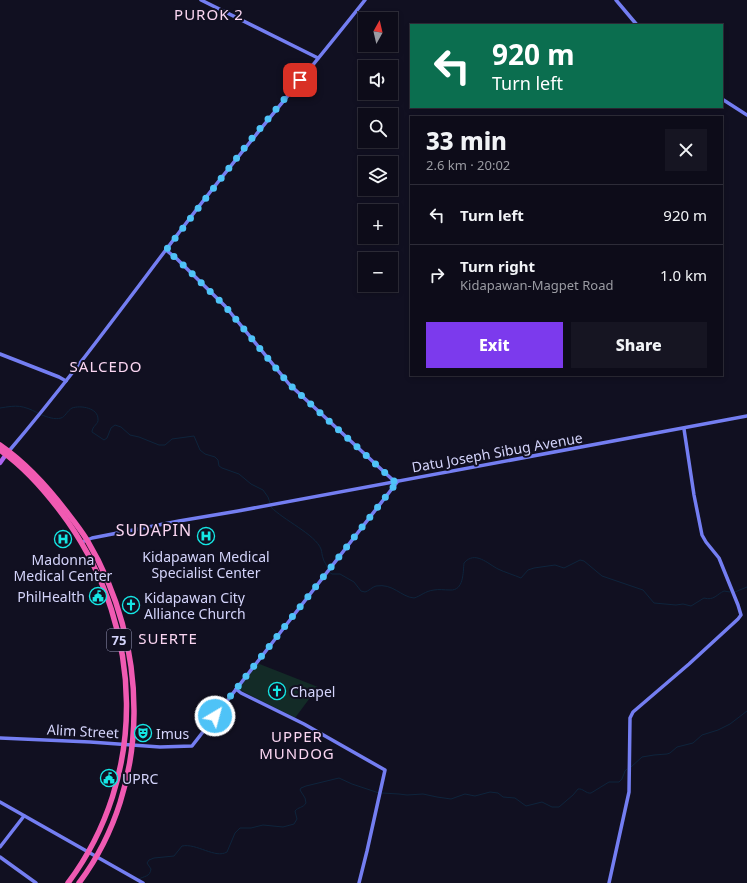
<!DOCTYPE html>
<html lang="en">
<head>
<meta charset="utf-8">
<style>
  body { margin:0; font-family:"Noto Sans",sans-serif; background:#161522; color:#f1f3f6; height:100vh; display:flex; flex-direction:column; font-size:15px; white-space:nowrap }
  * { box-sizing:border-box; margin:0 }
  p { font-size:13px; color:#9a9ba2 }
  .icon { flex:none; width:22px; height:22px; fill:none; stroke:currentColor; stroke-width:2; stroke-linecap:round; stroke-linejoin:round }
  .map { position:relative; flex:1; overflow:hidden }
  .sheet { position:absolute; left:410px; top:116px; width:313px; height:260px; display:flex; flex-direction:column; background:#0d0c19; border-radius:0px; box-shadow:0 2px 6px #0003,0 0 0 1px #2d2c38 }
  .sheet>* { flex:none }
  .banner { position:absolute; left:410px; top:24px; width:313px; height:84px; border-radius:0px; box-shadow:0 2px 6px #0003,0 0 0 1px #2d2c38; background:#0b6e4f; color:#fff; overflow:hidden }
  .needle { width:26px; rotate:8deg }
  .controls { position:absolute; left:358px; top:12px; display:grid; gap:8px }
  .controls a { display:grid; place-items:center; width:40px; height:40px; border-radius:0px; background:#0d0c19; box-shadow:0 2px 6px #0003,0 0 0 1px #2d2c38; font-size:20px }
  .pin { position:absolute; display:grid; place-items:center; width:34px; height:34px; color:#fff; margin:-17px; border-radius:8px; box-shadow:0 2px 6px #0006 }
  .me { position:absolute; width:44px; margin:-22px; rotate:37deg; stroke-linejoin:round; filter:drop-shadow(0 0 3px #0008) }
  .turn { display:flex; align-items:center; gap:14px; height:84px; padding:0 16px; font-size:18px }
  .turn .icon { width:52px; height:52px; stroke-width:2.5 }
  .turn b { display:block; font-size:28px; line-height:34px }
  .round { display:grid; place-items:center; flex:none; width:42px; height:42px; border-radius:0px; background:#161522 }
  .head { display:flex; align-items:center; justify-content:space-between; height:68px; padding:0 16px }
  h1 { font-size:24px; font-weight:800; line-height:30px }
  .primary-button { display:flex; gap:8px; margin-top:auto; padding:8px 16px }
  .primary-button a { flex:1; height:46px; border-radius:0px; background:#7c3aed; color:#fff; font-size:16px; font-weight:800; line-height:46px; text-align:center }
  .primary-button a+a { background:#161522; color:#f1f3f6 }
  ul { padding:0; list-style:none }
  li { display:flex; align-items:center; gap:12px; height:60px; padding:0 16px; border-top:1px solid #2d2c38 }
  li div { flex:1 }
  li b { display:block; font-size:15px }
  li em { font-style:normal }
  .map>svg:first-child { display:block }
</style>
</head>
<body>
<div class="map">
<svg width="747" height="883" viewBox="0 0 747 883">
  <rect width="100%" height="100%" fill="#111021"/>
  <!-- green -->
  <polygon fill="#132b27" points="257,663 318,687 295,718 238,689"/>
  <g fill="none" stroke-linecap="round" stroke-linejoin="round">
    <!-- stream -->
    <g stroke="#0e243c" stroke-width="1">
      <path d="M0,408C18,405 22,405 38,413"/>
      <path d="M42,415C47,417 55,420 61,418C65,417 67,411 72,408C81,405 98,408 98,419C99,424 92,426 92,432L104,440L107,438L111,428L115,425L121,427L130,435L139,437L159,445H165L172,439L194,436L200,450L205,454L215,457L218,460L219,466L222,468L239,474L251,484L263,490L268,497L270,503"/>
      <path d="M271,507C283,520 315,534 321,549C322,552 322,556 323,558C324,563 327,564 328,569"/>
      <path d="M329,572L332,574H340L354,582L361,591L365,592C369,591 372,587 376,586C393,583 401,597 414,598C421,596 425,591 434,590C439,589 444,590 450,590C464,591 463,572 464,563C475,550 488,564 498,569C504,572 514,575 521,578L528,570L534,568L555,565L564,568L580,560L584,561L602,576L643,590L654,603L676,605L683,604L691,606L704,598C714,601 717,594 724,591L730,592"/>
      <polyline points="735,592 747,587"/>
      <polyline points="631,767 642,757 654,755 667,754 670,753 677,747 693,743 702,735 718,730 730,724 747,711"/>
      <path d="M382,793L399,794L407,795L423,794L437,797L451,799L465,794L475,796L490,792L498,793L503,797L515,798L526,806L542,802L552,807H559L573,795L578,789C583,788 586,794 591,793L609,782H619L622,779L625,771L627,769"/>
      <path d="M139,879C144,876 150,877 151,869L147,863L149,860L154,858L174,856L182,846C197,843 215,859 227,852L235,833L240,828H251L263,825L283,827L294,824L297,819L295,811C298,807 303,808 306,803L305,798L300,790L301,788L306,786L339,778L352,784L379,793"/>
    </g>
    <!-- secondary -->
    <g stroke="#747ef2" stroke-width="3.5">
      <polyline points="201,0 318,58"/>
      <polyline points="616,0 637,25"/>
      <polyline points="722,99 747,115"/>
      <polyline points="166,250 177,259 225,306 289,384 395,482"/>
      <polyline points="0,354 59,377 66,381"/>
      <path d="M9,451C76,372 137,287 200,205C254,135 311,69 365,0"/>
      <polyline points="82,542 92,538 179,521 238,511 747,416"/>
      <polyline points="236,689 241,693 304,724 385,770 367,851 359,883"/>
      <polyline points="0,738 90,742 160,747 192,746 398,481"/>
      <polyline points="0,802 143,883"/>
      <polyline points="0,847 24,816"/>
      <polyline points="0,857 36,883"/>
      <polyline points="609,883 629,792 630,718 633,712 689,664 738,619 741,615 738,605 719,558 706,542 702,535 694,495 684,429"/>
    </g>
    <!-- primary -->
    <polyline stroke="#ad65f1" stroke-width="4.5" points="0,463 7,453"/>
    <!-- highway -->
    <g stroke="#f05ab2" stroke-width="5.5">
      <path d="M0,445C26,463 47,486 66,511C73,520 81,530 87,540C149,644 153,784 79,883"/>
      <path d="M0,450C27,469 49,495 68,522C144,631 148,776 68,883"/>
    </g>
  </g>
  <g fill="none" stroke-linecap="round" stroke-linejoin="round">
    <!-- route -->
    <polyline stroke="#4fc3f7" stroke-width="7" stroke-dasharray="0 12.6" points="215,716 398,481 395,482 289,384 225,306 177,259 166,250 249,142 300,80"/>
  </g>
  <!-- icons -->
  <defs>
    <g id="hospital-ring" transform="scale(0.9)"><circle r="9.5" fill="#111021" stroke="#15e6e4" stroke-width="1.5"/><path d="M-5-5h3v3.5h4V-5h3V5h-3V1.5h-4V5h-3Z" fill="#15e6e4"/></g>
    <g id="civic-ring" transform="scale(0.9)"><circle r="9.5" fill="#111021" stroke="#15e6e4" stroke-width="1.5"/><path d="M-.6-6.5H3V-4.5H.6V-3L4-1V1h2V6H-6V1h2V-1L-.6-3ZM-1.2 2.5V6h2.4V2.5Z" fill="#15e6e4"/></g>
    <g id="church-ring" transform="scale(0.9)"><circle r="9.5" fill="#111021" stroke="#15e6e4" stroke-width="1.5"/><path d="M-1.2-6h2.4v3.5h3.3v2.4h-3.3V6h-2.4V-.1h-3.3v-2.4h3.3Z" fill="#15e6e4"/></g>
    <g id="theatre-ring" transform="scale(0.9)"><circle r="9.5" fill="#111021" stroke="#15e6e4" stroke-width="1.5"/><path d="M-5-5.5Q0-4 5-5.5V0Q5 5 0 6Q-5 5-5 0ZM-3.3-2.5H-1v1.5H-3.3ZM1-2.5H3.3v1.5H1ZM-2.8 1Q0 5.5 2.8 1Z" fill="#15e6e4"/></g>
  </defs>
  <g fill-rule="evenodd">
    <use href="#hospital-ring" x="206" y="536"/>
    <use href="#hospital-ring" x="63" y="539"/>
    <use href="#civic-ring" x="98" y="596"/>
    <use href="#church-ring" x="131" y="605"/>
    <use href="#church-ring" x="277" y="691"/>
    <use href="#theatre-ring" x="143" y="733"/>
    <use href="#civic-ring" x="109" y="778"/>
  </g>
  <g text-anchor="middle" dominant-baseline="central" stroke-width="4" stroke-linejoin="round" paint-order="stroke">
    <!-- shield labels -->
    <rect fill="#111021" stroke="#9a99ba" stroke-width="1" x="107" y="629" width="24" height="22" rx="3"/>
    <g font-size="13" font-weight="bold" fill="#d4d4fb">
      <text x="119" y="640">75</text>
    </g>
    <!-- street labels -->
    <g font-size="14" fill="#d4d4fb" stroke="#111021">
      <text transform="translate(497 452) rotate(-10)">Datu Joseph Sibug Avenue</text>
      <text transform="translate(83 731) rotate(3)">Alim Street</text>
    </g>
    <!-- poi labels -->
    <g font-size="14" fill="#d4d4fb" stroke="#111021" text-anchor="start">
      <text x="206" y="556" text-anchor="middle">Kidapawan Medical<tspan x="206" dy="16">Specialist Center</tspan></text>
      <text x="63" y="559" text-anchor="middle">Madonna<tspan x="63" dy="16">Medical Center</tspan></text>
      <text x="85" y="596" text-anchor="end">PhilHealth</text>
      <text x="144" y="597">Kidapawan City<tspan x="144" dy="16">Alliance Church</tspan></text>
      <text x="290" y="691">Chapel</text>
      <text x="156" y="733">Imus</text>
      <text x="122" y="778">UPRC</text>
    </g>
    <!-- neighbourhood labels -->
    <g font-size="15" letter-spacing="1" fill="#fbd6f2" stroke="#111021">
      <text x="209" y="14">PUROK 2</text>
      <text x="106" y="366">SALCEDO</text>
      <text x="168" y="638">SUERTE</text>
      <text x="297" y="736">UPPER<tspan x="297" dy="17">MUNDOG</tspan></text>
    </g>
    <!-- quarter labels -->
    <g font-size="16" letter-spacing="1" fill="#fbd6f2" stroke="#111021">
      <text x="154" y="530">SUDAPIN</text>
    </g>
  </g>
</svg>
<div class="controls">
<a><svg class="needle" viewBox="-14 -14 28 28"><path d="M0-13l5 13h-10z" fill="#e53935"/><path d="M0 13l5-13h-10z" fill="#9a9ba2"/></svg></a>
<a><svg class="icon" aria-label="sound" viewBox="0 0 24 24"><path d="M4 9h4l5-4v14l-5-4H4zM17 9q2 3 0 6"/></svg></a>
<a><svg class="icon" aria-label="search" viewBox="0 0 24 24"><circle cx="10" cy="10" r="6"/><path d="M15 15l6 6"/></svg></a>
<a><svg class="icon" aria-label="layers" viewBox="0 0 24 24"><path d="M12 4l9 5-9 5-9-5zM3 14l9 5 9-5"/></svg></a>
<a>+</a>
<a>−</a>
</div>
<div class="pin" style="left:300px;top:80px;background:#d93025"><svg class="icon" aria-label="arrive" viewBox="0 0 24 24"><path d="M6 21V4h12l-3 4 3 4H6"/></svg></div>
<svg class="me" style="left:215px;top:716px" viewBox="-20 -20 40 40"><circle r="17" fill="#4fc3f7" stroke="#fff" stroke-width="3"/><path d="M0-11L8 9 0 5-8 9z" fill="#fff"/></svg>
<div class="banner">
<div class="turn"><svg class="icon" aria-label="left" viewBox="0 0 24 24"><path d="M17 20v-9H6M10 6l-5 5 5 5"/></svg><div><b>920 m</b>Turn left</div></div>
</div>
<section class="sheet">
<div class="head"><div><h1>33 min</h1><p>2.6 km · 20:02</p></div><a class="round"><svg class="icon" aria-label="close" viewBox="0 0 24 24"><path d="M6 6l12 12M18 6L6 18"/></svg></a></div>
<ul>
<li><svg class="icon" aria-label="left" viewBox="0 0 24 24"><path d="M17 20v-9H6M10 6l-5 5 5 5"/></svg><div><b>Turn left</b></div><em>920 m</em></li>
<li><svg class="icon" aria-label="right" viewBox="0 0 24 24"><path d="M7 20v-9h11M14 6l5 5-5 5"/></svg><div><b>Turn right</b><p>Kidapawan-Magpet Road</p></div><em>1.0 km</em></li>
</ul>
<div class="primary-button"><a>Exit</a><a>Share</a></div>
</section>
</div>
</body>
</html>
